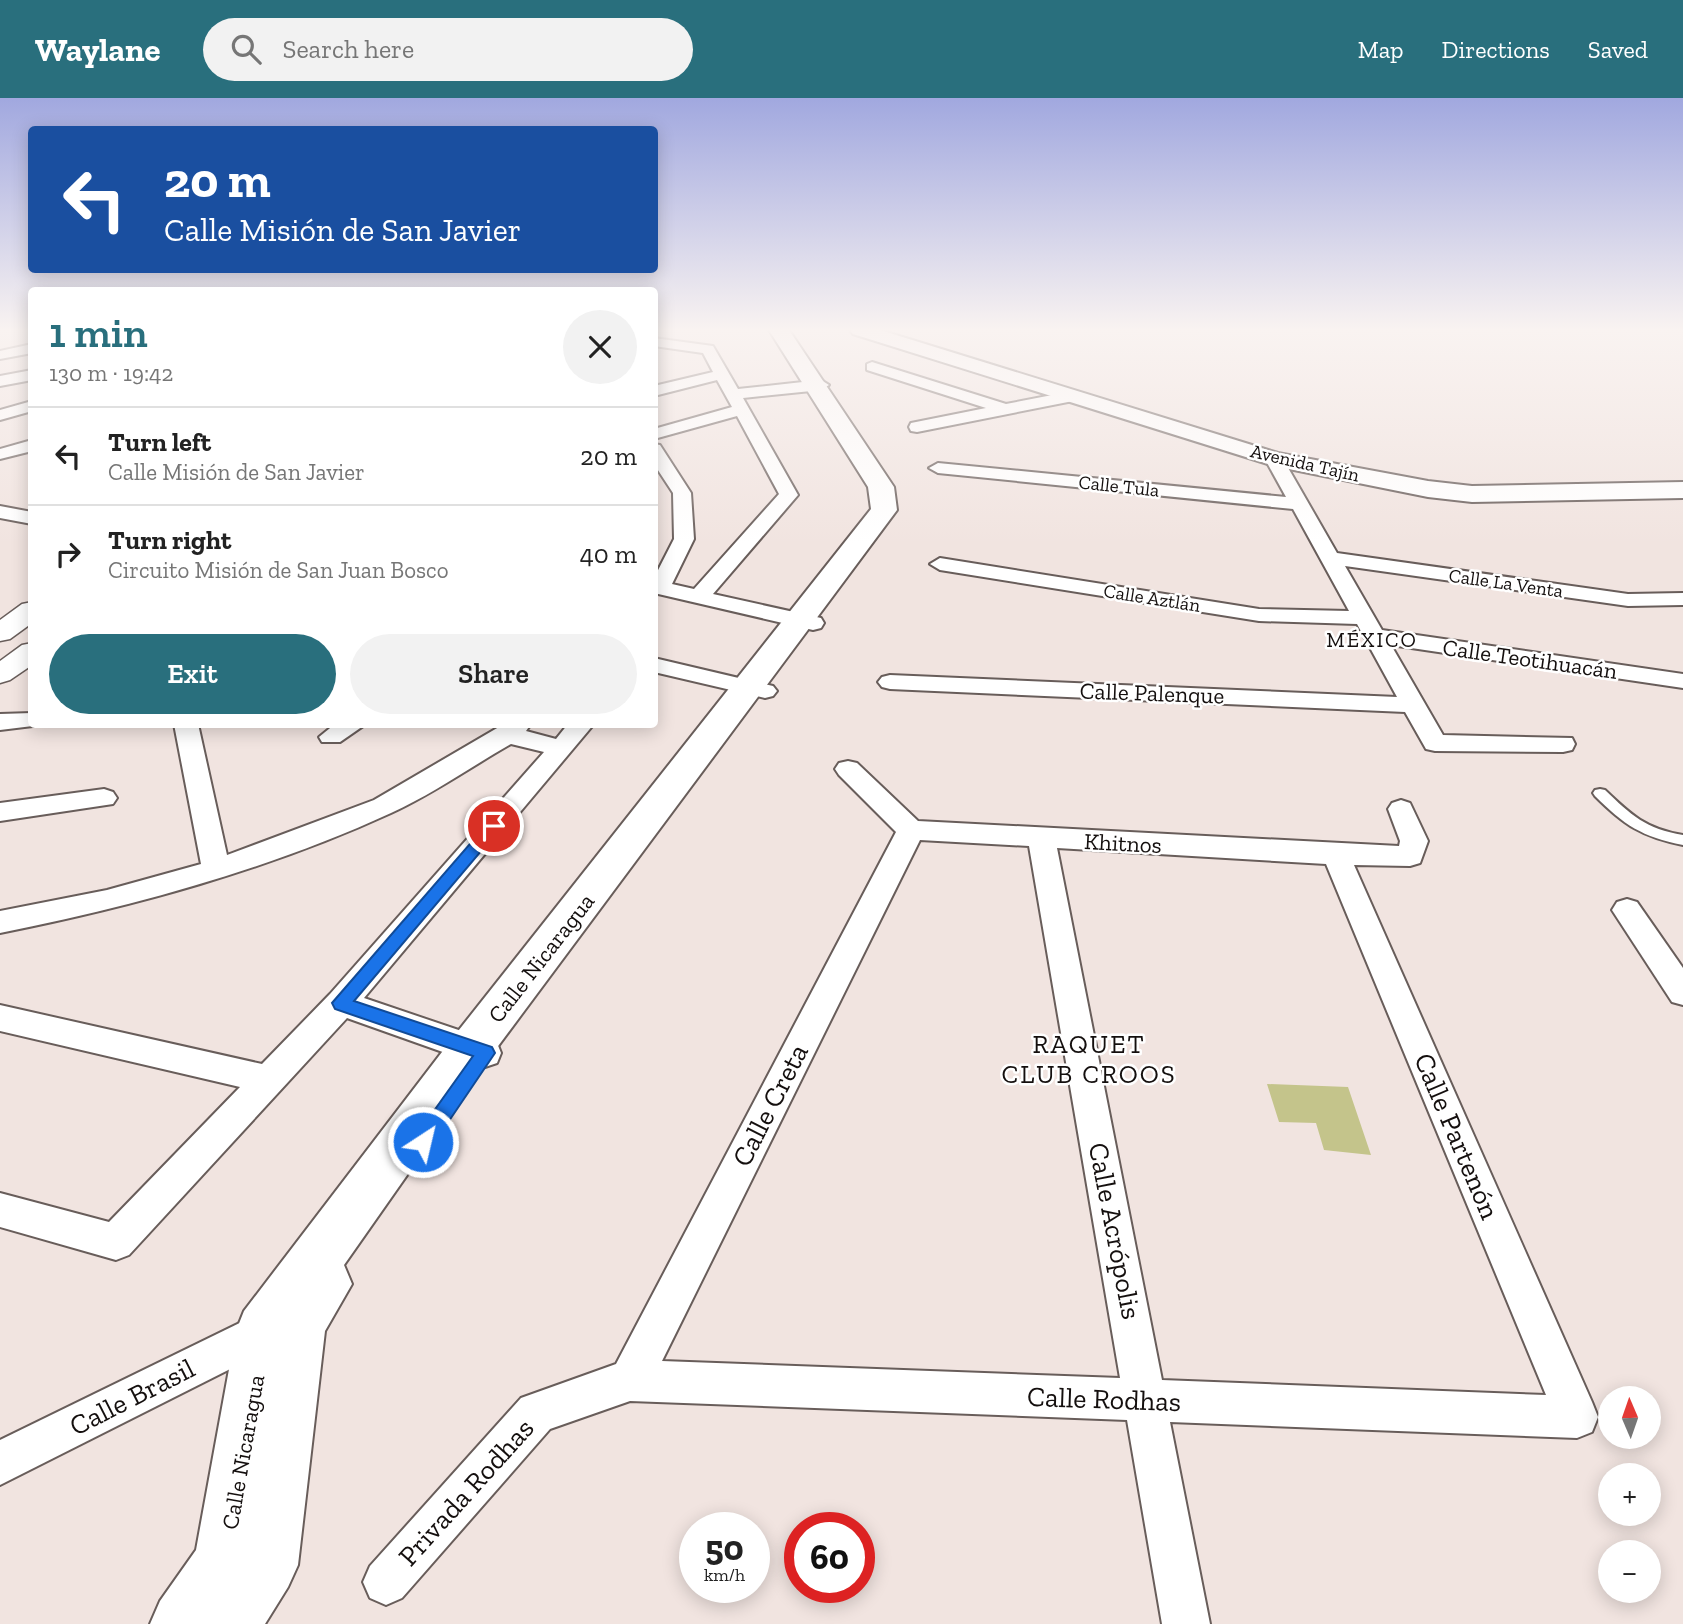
<!DOCTYPE html>
<html lang="en">
<head>
<meta charset="utf-8">
<style>
  body { margin:0; font-family:"Zilla Slab",serif; background:#f2f2f2; color:#222; height:100vh; display:flex; flex-direction:column; font-size:26px; white-space:nowrap }
  * { box-sizing:border-box; margin:0 }
  p { font-size:23px; color:#767676 }
  .icon { flex:none; width:38px; height:38px; fill:none; stroke:currentColor; stroke-width:2; stroke-linecap:round; stroke-linejoin:round }
  .map { position:relative; flex:1; overflow:hidden }
  .drawer { position:absolute; left:28px; top:189px; width:630px; height:441px; display:flex; flex-direction:column; background:#fff; border-radius:7px; box-shadow:0 4px 18px #0003 }
  .drawer>* { flex:none }
  .guide { position:absolute; left:28px; top:28px; width:630px; height:147px; border-radius:7px; box-shadow:0 4px 18px #0003; background:#1a4fa0; color:#fff; overflow:hidden }
  .needle { width:46px; rotate:358deg }
  .tools { position:absolute; left:1598px; top:1288px; display:grid; gap:14px }
  .tools a { display:grid; place-items:center; width:63px; height:63px; border-radius:50%; background:#fff; box-shadow:0 4px 18px #0003; font-size:35px }
  .speed { position:absolute; left:679px; top:1414px; display:flex; gap:14px; font-size:35px; font-weight:700; text-align:center }
  .speed>* { display:grid; place-content:center; width:91px; height:91px; border-radius:50%; background:#fff; box-shadow:0 4px 18px #0003; line-height:1 }
  .speed small { font-size:18px; font-weight:400 }
  .speed .limit { border:10px solid #d22; background:#fff; color:#111 }
  .pin { position:absolute; display:grid; place-items:center; width:60px; height:60px; color:#fff; margin:-30px; border:4px solid #fff; border-radius:50%; box-shadow:0 2px 7px #0007 }
  .me { position:absolute; width:77px; margin:-38px; rotate:35deg; stroke-linejoin:round; filter:drop-shadow(0 0 5px #0008) }
  .turn { display:flex; align-items:center; gap:24px; height:147px; padding:0 21px; font-size:32px }
  .turn .icon { width:91px; height:91px; stroke-width:2.5 }
  .turn b { display:block; font-size:49px; line-height:60px }
  .round { display:grid; place-items:center; flex:none; width:74px; height:74px; border-radius:37px; background:#f2f2f2 }
  .headline { display:flex; align-items:center; justify-content:space-between; height:119px; padding:0 21px }
  h1 { font-size:42px; font-weight:600; line-height:52px; color:#296f7d }
  .action { display:flex; gap:14px; margin-top:auto; padding:14px 21px }
  .action a { flex:1; height:80px; border-radius:42px; background:#296f7d; color:#fff; font-size:28px; font-weight:600; line-height:80px; text-align:center }
  .action a+a { background:#f2f2f2; color:#222 }
  ul { padding:0; list-style:none }
  li { display:flex; align-items:center; gap:21px; height:98px; padding:0 21px; border-top:2px solid #e0e0e0 }
  li div { flex:1 }
  li b { display:block; font-size:26px }
  li em { font-style:normal }
  header { display:flex; align-items:center; gap:42px; box-sizing:border-box; height:98px; padding:0 35px; background:#296f7d; color:#fff }
  header strong { font-size:33px }
  nav { display:flex; gap:38px; margin-inline-start:auto; font-size:24px }
  .search { width:490px; height:63px; background:#f2f2f2; display:flex; align-items:center; gap:18px; box-sizing:border-box; padding:0 24px; border-radius:38px; color:#767676; font-size:26px }
  .map>svg:first-child { display:block }
</style>
</head>
<body>
<header>
<strong>Waylane</strong>
<div class="search"><svg class="icon" aria-label="search" viewBox="0 0 24 24"><circle cx="10" cy="10" r="6"/><path d="M15 15l6 6"/></svg>Search here</div>
<nav><a>Map</a><a>Directions</a><a>Saved</a></nav>
</header>
<div class="map">
<svg width="1683" height="1526" viewBox="0 0 1683 1526">
  <rect width="100%" height="100%" fill="#f1e4e0"/>
  <!-- green -->
  <polygon fill="#c4c48b" points="1267,986 1348,989 1371,1057 1324,1052 1316,1025 1279,1024"/>
  <g fill="none" stroke-linecap="round" stroke-linejoin="round">
    <!-- service casing -->
    <g stroke="#685d5a" stroke-width="4">
      <path id="service" d="M1600,691L1605,692C1631,717 1646,731 1683,737V747C1642,739 1624,727 1595,698L1593,695L1595,692Z"/>
    </g>
    <!-- minor casing -->
    <g stroke="#685d5a" stroke-width="4">
      <g id="minor">
        <polygon points="654,240 713,248 738,291 821,282 829,287 821,292 743,300 798,397 713,496 821,520 824,525 821,530 813,532 654,495 654,480 674,441 673,395 654,366 654,346 660,347 691,395 694,441 672,486 694,491 779,396 737,318 654,341 654,331 732,309 717,282 654,298 654,288 713,274 703,255 654,248"/>
        <polygon points="32,246 32,255 0,261 0,253"/>
        <polygon points="872,264 1006,306 1073,293 1081,298 1073,303 917,334 911,333 909,329 911,325 986,310 867,272 867,266"/>
        <polygon points="32,272 32,282 0,288 0,278"/>
        <polygon points="32,303 32,313 0,322 0,312"/>
        <polygon points="32,342 32,353 0,361 0,351"/>
        <polygon points="1274,356 1283,361 1337,455 1628,496 1683,495 1683,507 1628,508 1345,468 1382,532 1683,576 1683,590 1391,547 1443,637 1572,640 1575,646 1572,652 1563,654 1435,653 1426,651 1405,614 890,591 882,589 878,584 882,579 890,577 1397,599 1357,526 1259,523 940,472 930,466 940,460 1259,511 1349,513 1293,411 938,375 929,370 938,365 1286,399 1265,361"/>
        <polygon points="0,408 32,414 32,426 0,420"/>
        <polygon points="654,560 773,588 777,593 773,598 765,600 654,574"/>
        <polygon points="32,615 32,626 41,627 0,632 0,616"/>
        <path d="M174,626H198L227,757L374,702L504,626H531L526,633L556,641L568,626H594L364,900L497,945L501,955L497,965L485,969L347,920L129,1157L116,1162L0,1129V1095L109,1124L240,989L0,933V907L262,966L330,896L544,654L511,646C472,668 433,696 391,715C267,772 134,808 0,835V813L107,792L201,766Z"/>
        <polygon points="335,626 366,626 340,644 322,644 319,639"/>
        <path d="M848,663L857,665L918,723L1399,748L1400,743L1388,711L1392,705L1401,702L1410,705L1428,743L1420,765L1410,768L1354,767L1592,1304L1598,1319L1592,1334L1577,1340L1170,1324L1210,1526H1162L1127,1322L630,1303L550,1331L402,1500L386,1507L370,1500L363,1484L370,1468L521,1300L616,1266L896,734L839,677L835,671L839,665ZM920,742L1029,748L1120,1280L662,1263ZM1057,750L1326,766L1546,1297L1162,1282Z"/>
        <polygon points="104,691 113,694 117,700 113,706 0,723 0,705"/>
        <polygon points="1627,801 1637,804 1683,870 1683,907 1672,904 1612,812 1617,804"/>
        <polygon points="264,1213 278,1219 284,1233 278,1247 0,1387 0,1342"/>
      </g>
    </g>
    <!-- tertiary casing -->
    <g stroke="#685d5a" stroke-width="3">
      <g id="tertiary">
        <polygon points="32,504 32,525 10,541 0,543 0,522 22,506"/>
        <polygon points="32,545 32,567 10,582 0,585 0,563 22,547"/>
      </g>
    </g>
    <!-- primary casing -->
    <g stroke="#685d5a" stroke-width="4">
      <g id="primary">
        <polygon points="769,232 789,232 894,389 897,412 487,963 344,1167 352,1186 325,1233 298,1467 288,1489 265,1526 150,1526 160,1503 196,1452 236,1233 244,1213 455,937 871,411 868,389"/>
        <polygon points="850,232 880,232 1278,355 1428,383 1472,388 1683,384 1683,400 1472,404 1428,399 1274,368 853,236"/>
      </g>
    </g>
    <!-- service -->
    <use href="#service" fill="#fff" fill-rule="evenodd"/>
    <!-- minor -->
    <use href="#minor" fill="#fff" fill-rule="evenodd"/>
    <!-- tertiary -->
    <use href="#tertiary" fill="#fff" fill-rule="evenodd"/>
    <!-- primary -->
    <use href="#primary" fill="#fff" fill-rule="evenodd"/>
  </g>
  <!-- sky -->
  <linearGradient id="sky" x2="0" y2="1"><stop stop-color="#a1a8df"/><stop offset="0.52" stop-color="#f9f3f1"/><stop offset="1" stop-color="#f9f3f1" stop-opacity="0"/></linearGradient>
  <rect width="1683" height="446" fill="url(#sky)"/>
  <!-- route -->
  <polygon fill="#1a73e8" stroke="#114b97" stroke-width="2" points="494,723 499,725 499,732 354,903 492,949 495,955 430,1051 423,1053 416,1051 413,1044 416,1038 473,958 335,911 332,905 488,725"/>
  <g text-anchor="middle" dominant-baseline="central" stroke-width="5" stroke-linejoin="round" paint-order="stroke">
    <!-- far-street labels -->
    <g font-size="19" fill="#140f0e" stroke="#fff">
      <text transform="translate(1305 365) rotate(13)">Avenida Tajín</text>
      <text transform="translate(1119 388) rotate(6)">Calle Tula</text>
      <text transform="translate(1506 485) rotate(8)">Calle La Venta</text>
      <text transform="translate(1152 500) rotate(9)">Calle Aztlán</text>
    </g>
    <!-- far-quarter labels -->
    <g font-size="21" letter-spacing="2" fill="#140f0e" stroke="#fff">
      <text x="1372" y="541">MÉXICO</text>
    </g>
    <!-- street labels -->
    <g font-size="23" fill="#140f0e" stroke="#fff">
      <text transform="translate(1530 561) rotate(8)">Calle Teotihuacán</text>
      <text transform="translate(1152 595) rotate(2)">Calle Palenque</text>
      <text transform="translate(1123 745) rotate(3)">Khitnos</text>
      <text transform="translate(541 860) rotate(-52)">Calle Nicaragua</text>
      <text transform="translate(243 1354) rotate(-80)">Calle Nicaragua</text>
    </g>
    <!-- quarter labels -->
    <g font-size="26" letter-spacing="2" fill="#140f0e" stroke="#fff">
      <text x="1089" y="946">RAQUET<tspan x="1089" dy="30">CLUB CROOS</tspan></text>
    </g>
    <!-- near-street labels -->
    <g font-size="28" fill="#140f0e" stroke="#fff">
      <text transform="translate(770 1007) rotate(-63)">Calle Creta</text>
      <text transform="translate(1457 1038) rotate(67)">Calle Partenón</text>
      <text transform="translate(1115 1133) rotate(79)">Calle Acrópolis</text>
      <text transform="translate(132 1299) rotate(-27)">Calle Brasil</text>
      <text transform="translate(1104 1301) rotate(2)">Calle Rodhas</text>
      <text transform="translate(466 1394) rotate(-48)">Privada Rodhas</text>
    </g>
  </g>
</svg>
<div class="tools">
<a><svg class="needle" viewBox="-14 -14 28 28"><path d="M0-13l5 13h-10z" fill="#e53935"/><path d="M0 13l5-13h-10z" fill="#767676"/></svg></a>
<a>+</a>
<a>−</a>
</div>
<div class="speed"><div>50<small>km/h</small></div><div class="limit">60</div></div>
<div class="pin" style="left:494px;top:728px;background:#d93025"><svg class="icon" aria-label="arrive" viewBox="0 0 24 24"><path d="M6 21V4h12l-3 4 3 4H6"/></svg></div>
<svg class="me" style="left:423px;top:1044px" viewBox="-20 -20 40 40"><circle r="17" fill="#1a73e8" stroke="#fff" stroke-width="3"/><path d="M0-11L8 9 0 5-8 9z" fill="#fff"/></svg>
<div class="guide">
<div class="turn"><svg class="icon" aria-label="left" viewBox="0 0 24 24"><path d="M17 20v-9H6M10 6l-5 5 5 5"/></svg><div><b>20 m</b>Calle Misión de San Javier</div></div>
</div>
<section class="drawer">
<div class="headline"><div><h1>1 min</h1><p>130 m · 19:42</p></div><a class="round"><svg class="icon" aria-label="close" viewBox="0 0 24 24"><path d="M6 6l12 12M18 6L6 18"/></svg></a></div>
<ul>
<li><svg class="icon" aria-label="left" viewBox="0 0 24 24"><path d="M17 20v-9H6M10 6l-5 5 5 5"/></svg><div><b>Turn left</b><p>Calle Misión de San Javier</p></div><em>20 m</em></li>
<li><svg class="icon" aria-label="right" viewBox="0 0 24 24"><path d="M7 20v-9h11M14 6l5 5-5 5"/></svg><div><b>Turn right</b><p>Circuito Misión de San Juan Bosco</p></div><em>40 m</em></li>
</ul>
<div class="action"><a>Exit</a><a>Share</a></div>
</section>
</div>
</body>
</html>
